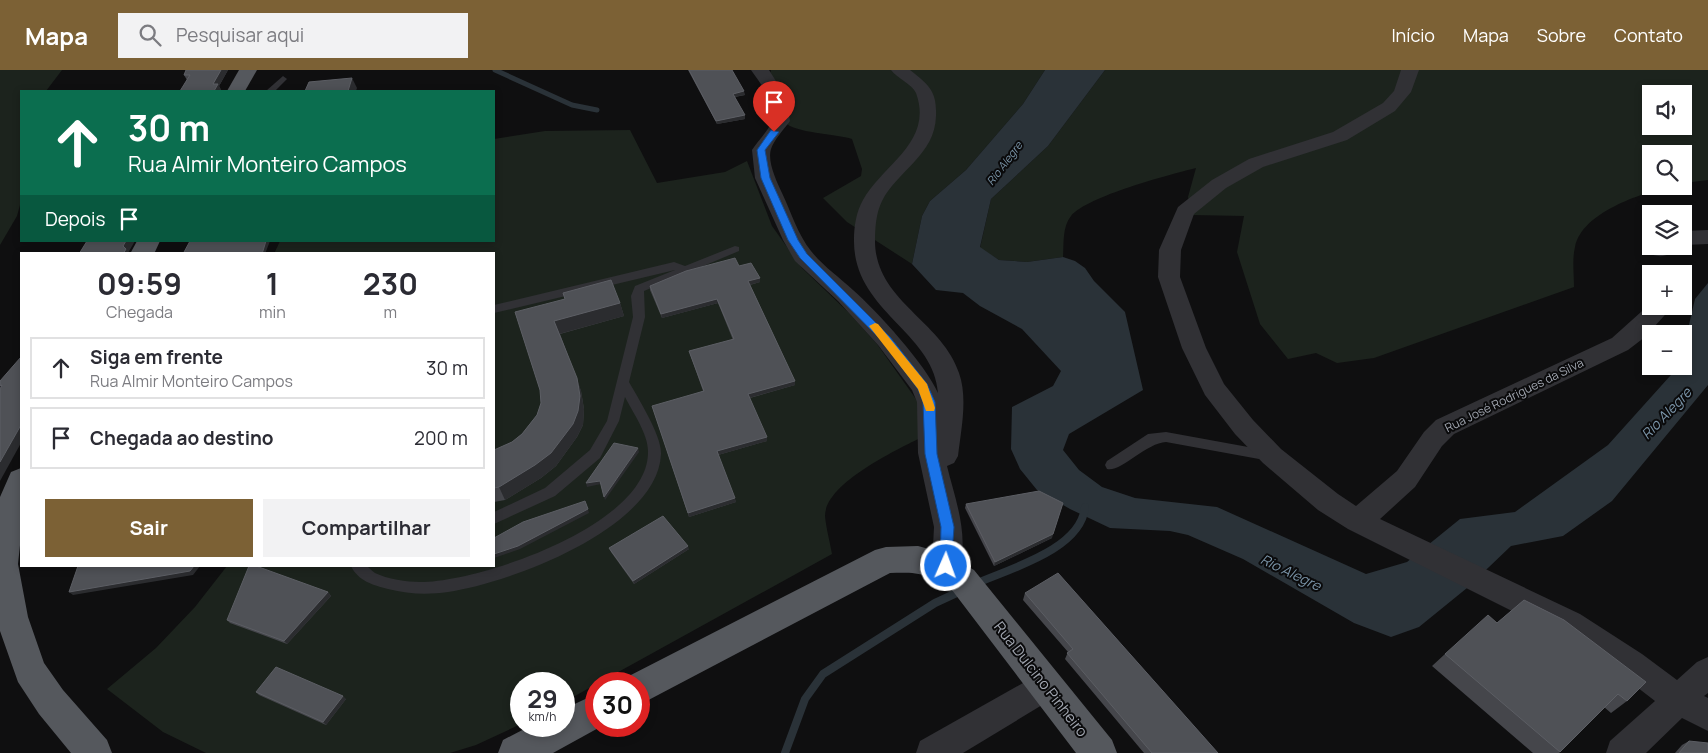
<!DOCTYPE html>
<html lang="pt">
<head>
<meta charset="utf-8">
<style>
  body { margin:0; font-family:Manrope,sans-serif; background:#f2f2f3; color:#2b2b33; height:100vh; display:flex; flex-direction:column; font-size:19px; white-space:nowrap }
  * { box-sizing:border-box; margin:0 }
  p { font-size:16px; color:#7c7c81 }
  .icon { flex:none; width:28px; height:28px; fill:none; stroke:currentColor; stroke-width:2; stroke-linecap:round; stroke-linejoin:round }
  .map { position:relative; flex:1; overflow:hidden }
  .drawer { position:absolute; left:20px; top:182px; width:475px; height:315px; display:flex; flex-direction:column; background:#fff; border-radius:0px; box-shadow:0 2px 8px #0003 }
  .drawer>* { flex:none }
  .hud { position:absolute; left:20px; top:20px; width:475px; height:152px; border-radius:0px; box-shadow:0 2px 8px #0003; background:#0b6e4f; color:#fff; overflow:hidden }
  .controls { position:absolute; left:1642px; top:15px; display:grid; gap:10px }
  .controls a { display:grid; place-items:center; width:50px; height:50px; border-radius:0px; background:#fff; box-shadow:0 2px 8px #0003; font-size:25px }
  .speed { position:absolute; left:510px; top:602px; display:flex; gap:10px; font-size:25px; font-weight:700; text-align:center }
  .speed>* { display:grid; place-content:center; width:65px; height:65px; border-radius:50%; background:#fff; box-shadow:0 2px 8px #0003; line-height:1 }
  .speed small { font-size:12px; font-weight:400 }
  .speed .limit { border:8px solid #d22; background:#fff; color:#111 }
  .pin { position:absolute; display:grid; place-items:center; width:42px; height:42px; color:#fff; margin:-51px -21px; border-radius:50% 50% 50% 0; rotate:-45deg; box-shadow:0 0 5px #0007 }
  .pin .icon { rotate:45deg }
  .me { position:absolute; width:55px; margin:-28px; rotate:2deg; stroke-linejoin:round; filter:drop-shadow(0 0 4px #0008) }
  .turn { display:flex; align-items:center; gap:18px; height:105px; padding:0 25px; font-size:22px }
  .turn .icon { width:65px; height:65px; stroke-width:2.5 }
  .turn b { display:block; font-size:35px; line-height:42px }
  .then { display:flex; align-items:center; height:48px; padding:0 25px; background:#0003; gap:10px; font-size:19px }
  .eta { display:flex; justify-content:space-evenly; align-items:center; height:85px; text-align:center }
  .eta b { font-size:30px; font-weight:700; line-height:35px }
  .primary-button { display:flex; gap:10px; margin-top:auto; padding:10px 25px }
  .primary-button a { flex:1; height:58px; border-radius:0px; background:#7c6135; color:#fff; font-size:20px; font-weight:700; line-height:58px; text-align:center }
  .primary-button a+a { background:#f2f2f3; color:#2b2b33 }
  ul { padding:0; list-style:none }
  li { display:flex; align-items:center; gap:15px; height:62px; margin:0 10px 8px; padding:0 15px; border:2px solid #e1e1e2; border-radius:0px }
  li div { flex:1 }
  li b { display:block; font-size:19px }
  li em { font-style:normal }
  header { display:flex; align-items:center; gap:30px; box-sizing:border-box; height:70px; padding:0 25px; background:#7c6135; color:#fff }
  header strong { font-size:24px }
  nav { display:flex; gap:28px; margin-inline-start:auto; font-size:18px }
  .search { width:350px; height:45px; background:#f2f2f3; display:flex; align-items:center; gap:12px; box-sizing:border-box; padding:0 18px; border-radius:0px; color:#7c7c81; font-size:19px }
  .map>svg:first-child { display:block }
</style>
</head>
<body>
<header>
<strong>Mapa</strong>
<div class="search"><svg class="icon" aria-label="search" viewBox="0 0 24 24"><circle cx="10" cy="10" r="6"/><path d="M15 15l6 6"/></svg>Pesquisar aqui</div>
<nav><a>Início</a><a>Mapa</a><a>Sobre</a><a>Contato</a></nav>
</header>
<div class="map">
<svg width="1708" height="683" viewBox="0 0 1708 683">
  <rect width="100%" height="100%" fill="#0f0f10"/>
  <!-- green -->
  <g fill="#1c231d" fill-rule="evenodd">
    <polygon points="0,0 62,0 46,21 21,21 21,131 17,146 0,175"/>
    <path d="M771,0H1045L1023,34L966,100L930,131L922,146L912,194L847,152L823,128L861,106L862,99L852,69C837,64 793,63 785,52C777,42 773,28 767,16Z"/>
    <path d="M1105,0H1708V110L1684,113V84H1651V116H1670C1641,124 1582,142 1575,177C1572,189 1574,204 1574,217L1374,288L1337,293L1316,283L1288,289L1260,254L1237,182L1244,146L1192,145L1188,127L1196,98C1168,105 1088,126 1071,146C1062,157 1064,174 1063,187L1027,192L999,190L980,178L991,129L1048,76ZM1651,24H1684V56H1651Z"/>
    <path d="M630,60L657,113L725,102L747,91L772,156L802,198L849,243L877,274L918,332L922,367C897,380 825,413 825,446C826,458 830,472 832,484L564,632V614H521V654L476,675L450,683H206L163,662L107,619L156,578L195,537L227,496H494V184H274L280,171H494V69L545,61Z"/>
  </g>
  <!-- water -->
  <polygon fill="#2a3238" points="1045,0 1105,0 1048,76 991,129 980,177 999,190 1027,192 1063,187 1075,191 1085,198 1094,211 1125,242 1143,320 1069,364 1063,380 1079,400 1102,417 1135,428 1217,437 1366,504 1407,492 1460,449 1515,442 1608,375 1679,296 1684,296 1684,276 1695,229 1708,213 1708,315 1612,431 1563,466 1511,476 1467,518 1419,557 1391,567 1354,553 1243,489 1188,465 1170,461 1110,458 1070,439 1037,420 1020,399 1011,379 1012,337 1053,316 1061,301 1022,259 980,236 963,223 936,220 912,194 922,146 930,131 966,100 1023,34"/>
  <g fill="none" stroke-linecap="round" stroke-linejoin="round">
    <!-- stream-far1 -->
    <polyline stroke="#2a3238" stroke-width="5" points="495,0 572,35 597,40"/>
    <!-- stream -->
    <g stroke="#2a3238" stroke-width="8">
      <path d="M975,514C1008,499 1081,480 1085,437"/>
      <polyline points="785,683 805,629 823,604 935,533 963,520"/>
    </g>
    <!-- service -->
    <g fill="#313135" fill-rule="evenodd">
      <polygon points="283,6 287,9 275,21 266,21"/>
      <path d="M735,176L739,177V181L644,221L645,247L629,312C638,328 662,366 661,384C658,458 510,513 448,522C427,525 408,524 388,519C373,515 358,511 351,496C355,496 362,495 366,496C369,497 372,501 375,503C387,509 407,512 420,512C479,512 647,456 648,383C649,365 633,343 625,327L619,351L600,388L555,426L494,454V442L545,418L590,380L607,351L633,247L631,226L635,216L675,200L494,243V235L674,192L685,196Z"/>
      <path d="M1166,362L1270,381L1275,382L1277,386L1275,390L1270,391L1166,372C1146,373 1120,403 1107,399L1105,395L1107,391L1148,364Z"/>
    </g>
    <!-- minor -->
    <g fill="#313135" fill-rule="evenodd">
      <path d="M751,0H769L786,27L790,51C784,59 774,70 771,79C767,92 777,112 782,123C791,142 798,165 811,181C823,196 839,207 853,220C877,241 926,295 938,323C934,262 853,241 854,170C854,157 856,142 863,130C882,95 934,72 916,23C912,14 897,8 891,0H910C929,15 937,21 936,46C935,85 898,100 882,131C876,143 875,158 875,172C876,231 942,251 959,303C968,328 961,360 958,386L954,393L947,396C955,429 972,472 956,505L946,508L936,505L932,496L934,457L918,383L917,332L912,320L878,275L838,231L795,191L783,170L755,108L752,80C757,72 769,60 772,51C777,33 760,13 751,0Z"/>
      <polygon points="1401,0 1419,0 1411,22 1395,41 1347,70 1263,97 1226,118 1194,144 1181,180 1180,207 1206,278 1224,314 1253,350 1281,379 1338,424 1356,436 1397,401 1424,362 1436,350 1612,268 1651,233 1651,236 1673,236 1645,267 1628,280 1454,364 1442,376 1415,417 1380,449 1580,544 1642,584 1677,610 1697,592 1708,587 1708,623 1704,626 1708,628 1708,661 1682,648 1646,683 1606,683 1610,671 1655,631 1620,604 1558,564 1348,459 1318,440 1263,393 1235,364 1205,325 1182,278 1158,207 1159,180 1178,137 1212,110 1249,89 1333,62 1383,33 1394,21"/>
      <polygon points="1708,160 1708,174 1684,175 1684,161"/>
      <path d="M1653,176H1677C1671,185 1664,188 1653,185L1650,180Z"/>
      <polygon points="1046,600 1057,604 1062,615 1057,626 963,683 916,683 920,671"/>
    </g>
    <!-- trunk -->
    <g fill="#55585d" fill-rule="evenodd">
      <polygon points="239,0 257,0 245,21 227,21"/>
      <polygon points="137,171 160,171 154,184 130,184"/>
      <polygon points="21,398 21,466 18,494 28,547 44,593 63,620 107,670 112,683 71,683 39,644 18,612 0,561 0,427 11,402"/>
      <path d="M918,476L947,484L974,500L1112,670L1117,683H1076L952,520C930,503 917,502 890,503L639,635V614H624L627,607L875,480L886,477Z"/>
      <polygon points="596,624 596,656 602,656 553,683 498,683 503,670 530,656 564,656 564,639"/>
    </g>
  </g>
  <!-- wall -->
  <g fill="#45464b">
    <polygon points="186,0 228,0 219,16 221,20 187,10 184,5"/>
    <polygon points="688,0 732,0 745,25 735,27 745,49 717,54"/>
    <polygon points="760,212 750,215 795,311 795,315 750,328 767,371 718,385 736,432 689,447 653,339 703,321 689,281 733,270 718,233 662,248 650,220 650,216"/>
    <polygon points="620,233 624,246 560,264 581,321 584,339 583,355 577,367 556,396 541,408 505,430 494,432 494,380 512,372 522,364 537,345 541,333 540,320 515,242"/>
    <polygon points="966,434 1052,468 994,496 965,438"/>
    <polygon points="609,478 689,479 634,514 611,482"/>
    <polygon points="328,522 331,526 287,574 230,553 227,550"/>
    <polygon points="1025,523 1218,683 1144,683 1065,589 1068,582 1023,530"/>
    <polygon points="1524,530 1627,631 1611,643 1604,637 1559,683 1533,683 1432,596 1445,584 1497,553"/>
    <polygon points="256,622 346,629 326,655 259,625"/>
    <polygon points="1689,671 1708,683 1675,683 1682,675"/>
  </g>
  <!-- shaded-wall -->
  <g fill="#2b2c2f">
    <polygon points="221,0 228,0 219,16 221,20 221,21 214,21 213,14"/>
    <polygon points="352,8 357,18 356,21 348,21"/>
    <polygon points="744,21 745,25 733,27 733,24"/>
    <polygon points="745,45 745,49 717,54 716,51"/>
    <polygon points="126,171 135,171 128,183 129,184 123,184 123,176"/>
    <polygon points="266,171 270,171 265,184 262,184"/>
    <polygon points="760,208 760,212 749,215 748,211"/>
    <polygon points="717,229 718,233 662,248 661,244"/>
    <polygon points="620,233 624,246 559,264 554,251"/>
    <polygon points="577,308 581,321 584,339 583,355 577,367 556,396 541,408 505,430 499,417"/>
    <polygon points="795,311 795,315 749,328 748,324"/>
    <polygon points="21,355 21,373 0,411 0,392"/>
    <polygon points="767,367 767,371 718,385 717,381"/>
    <polygon points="638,378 639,382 605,430 604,427"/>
    <polygon points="600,411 601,414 587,417 586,413"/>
    <polygon points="735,428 736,432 689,447 688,443"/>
    <polygon points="1063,433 1052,468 994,496 995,492"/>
    <polygon points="588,439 589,443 520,479 494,488 494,484"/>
    <polygon points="688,476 689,479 634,514 633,511"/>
    <polygon points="194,496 200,496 193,505 73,525 69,522"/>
    <polygon points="328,522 331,526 287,574 284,571"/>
    <polygon points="343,626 346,629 326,655 323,652"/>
  </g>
  <!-- building -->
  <g fill="#4f5156" stroke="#5c5e64">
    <polygon points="186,0 221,0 213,14 218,14 214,21 180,21 190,5 184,5"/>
    <polygon points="689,0 732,0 744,21 733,24 745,45 716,51"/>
    <polygon points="352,8 348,21 305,21 309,12"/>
    <polygon points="87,171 126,171 123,176 126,179 123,184 79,184"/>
    <polygon points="190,171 266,171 262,184 183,184"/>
    <polygon points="735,188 739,196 751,193 760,208 748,211 795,311 748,324 767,367 717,381 735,428 688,443 652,336 704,321 689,281 734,269 717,229 661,244 650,216 686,201"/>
    <polygon points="611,210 620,233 554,251 577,308 580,326 578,341 573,354 551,383 535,395 499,417 494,418 494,380 512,372 522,364 537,345 541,333 540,320 515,242 565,229 563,223"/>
    <polygon points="21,287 21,355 0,392 0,319 2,315 0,316 0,311"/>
    <polygon points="614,373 638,378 604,427 600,411 586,413"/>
    <polygon points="1039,421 1063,433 1053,464 995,492 966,434"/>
    <polygon points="585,431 588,439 518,476 494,484 494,468 523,452"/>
    <polygon points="663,446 688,476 633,511 609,478"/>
    <polygon points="78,496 194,496 190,501 69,522"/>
    <polygon points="249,496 256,496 328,522 284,571 227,550"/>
    <polygon points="1058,503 1218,683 1152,683 1067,583 1073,579 1025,523"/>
    <polygon points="1524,530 1564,550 1646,612 1627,631 1618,624 1560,682 1445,584 1488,545 1497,553"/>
    <polygon points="276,597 343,626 323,652 256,622"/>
    <polygon points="1689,671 1708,673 1708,683 1679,683"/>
  </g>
  <!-- route -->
  <polygon fill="#1a73e8" stroke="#114b97" points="771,60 779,62 765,80 770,108 798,170 807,184 890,267 927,314 935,332 937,384 954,457 951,500 942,500 940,496 941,457 925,384 923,332 918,319 883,272 800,188 788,170 761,108 757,80"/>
  <!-- slow -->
  <polygon fill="#f59e0b" points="875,253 878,254 927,314 935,338 934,341 926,341 918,319 869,256"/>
  <g text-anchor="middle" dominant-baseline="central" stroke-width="4" stroke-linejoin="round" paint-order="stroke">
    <!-- far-water labels -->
    <g font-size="11" font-style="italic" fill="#7b95a9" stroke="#0a0a0b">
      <text transform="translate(1004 93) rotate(-53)">Rio Alegre</text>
    </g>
    <!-- street labels -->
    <g font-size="12" fill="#a1a6b0" stroke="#0a0a0b">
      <text transform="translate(1514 325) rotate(-26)">Rua José Rodrigues da Silva</text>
    </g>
    <!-- water labels -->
    <g font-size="14" font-style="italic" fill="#7b95a9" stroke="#0a0a0b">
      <text transform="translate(1666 343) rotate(-46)">Rio Alegre</text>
      <text transform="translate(1291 502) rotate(26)">Rio Alegre</text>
    </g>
    <!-- near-street labels -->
    <g font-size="15" fill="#a1a6b0" stroke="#0a0a0b">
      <text transform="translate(1041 609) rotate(52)">Rua Dulcino Pinheiro</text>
    </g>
  </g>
</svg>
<div class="controls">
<a><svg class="icon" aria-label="sound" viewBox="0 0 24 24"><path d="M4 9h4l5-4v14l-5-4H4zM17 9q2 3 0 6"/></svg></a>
<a><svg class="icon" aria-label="search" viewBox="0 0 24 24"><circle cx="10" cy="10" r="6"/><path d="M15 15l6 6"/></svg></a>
<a><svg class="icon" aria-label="layers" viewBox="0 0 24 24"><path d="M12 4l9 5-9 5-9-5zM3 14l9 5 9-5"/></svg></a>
<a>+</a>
<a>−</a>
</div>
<div class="speed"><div>29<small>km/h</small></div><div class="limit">30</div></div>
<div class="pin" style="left:774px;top:62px;background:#d93025"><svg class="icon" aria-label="arrive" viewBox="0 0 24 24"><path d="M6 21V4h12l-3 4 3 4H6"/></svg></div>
<svg class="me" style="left:946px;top:496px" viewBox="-20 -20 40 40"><circle r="17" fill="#1a73e8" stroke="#fff" stroke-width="3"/><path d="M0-11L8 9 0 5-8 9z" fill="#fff"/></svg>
<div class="hud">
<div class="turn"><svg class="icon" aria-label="ahead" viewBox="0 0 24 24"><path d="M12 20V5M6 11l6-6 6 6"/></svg><div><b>30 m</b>Rua Almir Monteiro Campos</div></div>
<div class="then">Depois<svg class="icon" aria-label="arrive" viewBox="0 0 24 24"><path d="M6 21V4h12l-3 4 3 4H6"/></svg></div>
</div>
<section class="drawer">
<div class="eta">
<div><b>09:59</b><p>Chegada</p></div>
<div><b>1</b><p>min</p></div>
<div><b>230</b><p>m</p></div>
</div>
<ul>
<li><svg class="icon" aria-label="ahead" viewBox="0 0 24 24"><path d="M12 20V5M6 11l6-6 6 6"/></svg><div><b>Siga em frente</b><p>Rua Almir Monteiro Campos</p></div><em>30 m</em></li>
<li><svg class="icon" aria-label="arrive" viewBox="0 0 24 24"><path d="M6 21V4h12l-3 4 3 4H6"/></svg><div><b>Chegada ao destino</b></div><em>200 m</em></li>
</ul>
<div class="primary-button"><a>Sair</a><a>Compartilhar</a></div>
</section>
</div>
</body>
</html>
